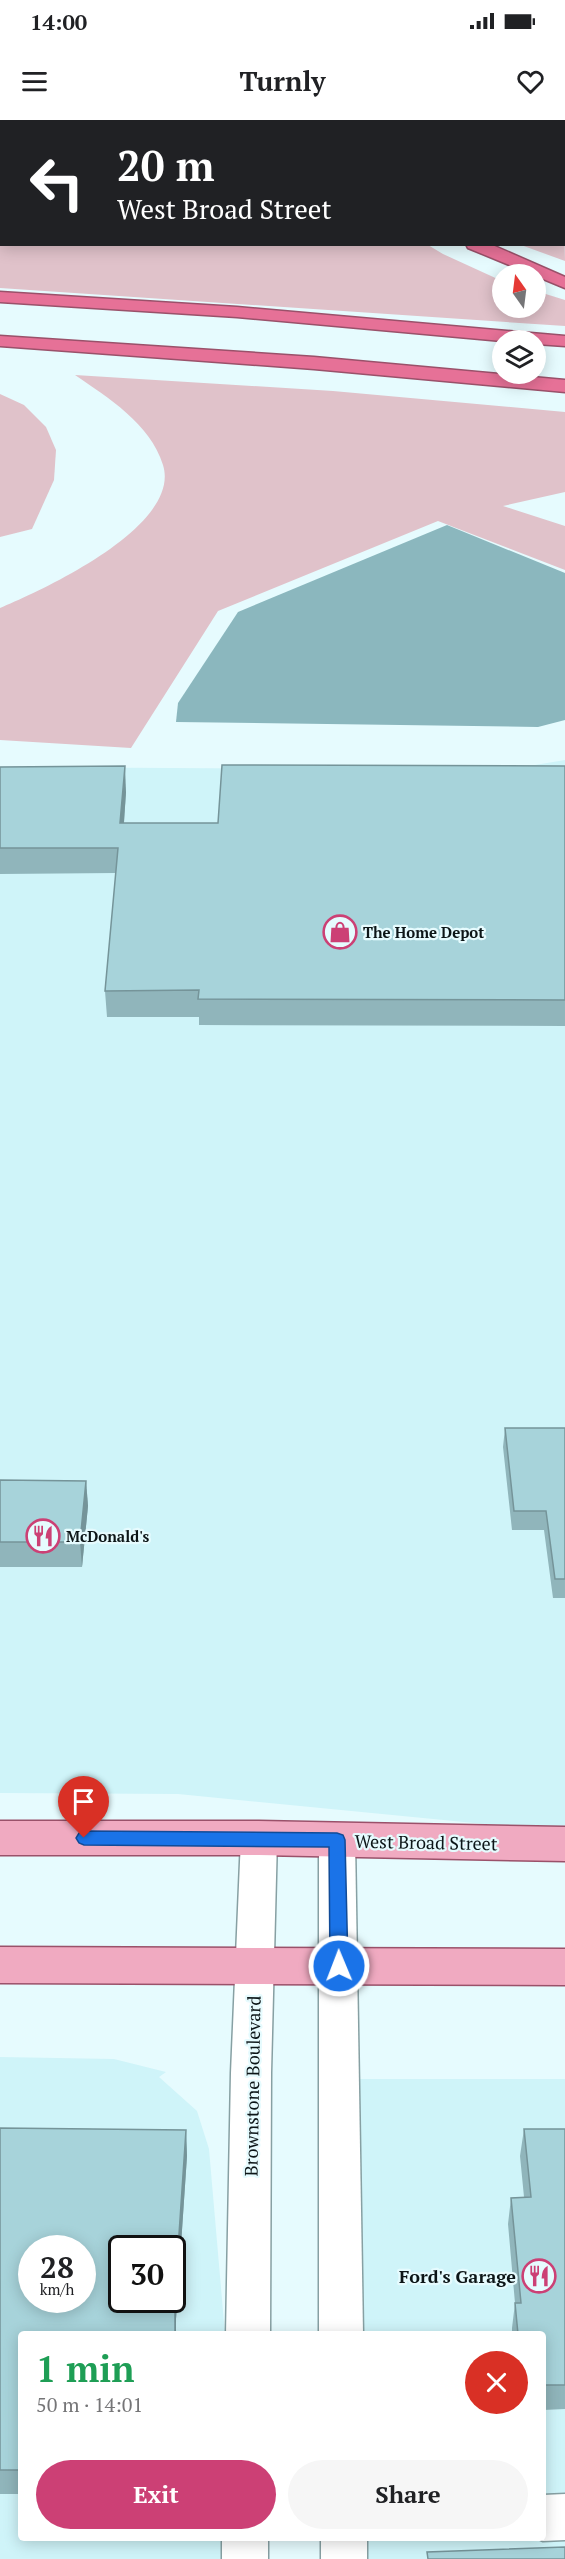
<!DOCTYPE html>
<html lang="en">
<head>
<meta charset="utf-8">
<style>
  body { margin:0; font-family:"PT Serif",serif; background:#f6f6f6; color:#202124; height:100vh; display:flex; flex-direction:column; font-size:22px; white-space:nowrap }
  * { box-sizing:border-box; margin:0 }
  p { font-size:20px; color:#757577 }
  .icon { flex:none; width:33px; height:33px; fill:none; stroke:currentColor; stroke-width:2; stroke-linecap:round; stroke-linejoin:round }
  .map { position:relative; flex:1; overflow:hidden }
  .drawer { position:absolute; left:18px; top:2211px; width:528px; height:210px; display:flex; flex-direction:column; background:#fff; border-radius:6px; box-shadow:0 3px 15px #0003 }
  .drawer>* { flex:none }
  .banner { position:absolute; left:0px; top:0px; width:566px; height:126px; box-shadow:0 3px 15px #0003; background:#202124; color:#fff; overflow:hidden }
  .needle { width:39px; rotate:346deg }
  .tools { position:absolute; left:492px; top:144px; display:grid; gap:12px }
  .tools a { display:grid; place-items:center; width:54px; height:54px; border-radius:50%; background:#fff; box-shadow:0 3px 15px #0003; font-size:30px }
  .speed { position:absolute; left:18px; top:2115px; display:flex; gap:12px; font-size:30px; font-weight:700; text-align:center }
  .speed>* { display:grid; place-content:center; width:78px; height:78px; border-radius:50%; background:#fff; box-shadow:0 3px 15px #0003; line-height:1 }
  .speed small { font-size:15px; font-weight:400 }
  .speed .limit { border:3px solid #111; border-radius:9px; background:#fff; color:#111 }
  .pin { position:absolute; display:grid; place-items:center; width:51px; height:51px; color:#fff; margin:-62px -26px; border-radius:50% 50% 50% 0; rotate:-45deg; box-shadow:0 0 6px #0007 }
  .pin .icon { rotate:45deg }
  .me { position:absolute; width:66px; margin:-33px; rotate:359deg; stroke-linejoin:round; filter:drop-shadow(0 0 4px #0008) }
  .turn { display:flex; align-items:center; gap:21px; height:126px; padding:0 18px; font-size:27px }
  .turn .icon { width:78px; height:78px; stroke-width:2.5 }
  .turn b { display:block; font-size:42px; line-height:51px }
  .round { display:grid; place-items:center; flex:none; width:63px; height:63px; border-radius:32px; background:#f6f6f6 }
  .summary { display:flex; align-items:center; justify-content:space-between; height:102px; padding:0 18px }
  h1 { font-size:36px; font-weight:600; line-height:45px; color:#1e9e55 }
  .button { display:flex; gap:12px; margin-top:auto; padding:12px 18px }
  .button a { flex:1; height:69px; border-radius:36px; background:#cc4075; color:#fff; font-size:24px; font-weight:600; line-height:69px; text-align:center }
  .button a+a { background:#f6f6f6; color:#202124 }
  .status { display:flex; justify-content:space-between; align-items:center; height:42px; padding:0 30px; background:#fff; direction:ltr }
  .status svg { height:16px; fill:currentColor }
  header { display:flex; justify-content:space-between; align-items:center; height:78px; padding:0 18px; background:#fff; font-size:27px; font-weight:600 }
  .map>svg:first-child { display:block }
</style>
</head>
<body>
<div class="status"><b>14:00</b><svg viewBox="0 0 49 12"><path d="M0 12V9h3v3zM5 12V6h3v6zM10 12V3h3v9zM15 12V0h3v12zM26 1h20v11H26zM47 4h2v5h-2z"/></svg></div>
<header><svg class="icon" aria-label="menu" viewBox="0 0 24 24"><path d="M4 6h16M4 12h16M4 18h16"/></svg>Turnly<svg class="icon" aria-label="heart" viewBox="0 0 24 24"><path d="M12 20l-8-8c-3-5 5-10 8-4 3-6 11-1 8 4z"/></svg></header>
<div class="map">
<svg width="565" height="2439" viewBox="0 0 565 2439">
  <rect width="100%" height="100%" fill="#e6fbfe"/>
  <!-- built -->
  <g fill="#cff4f9" fill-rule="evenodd">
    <polygon points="565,640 565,1712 178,1674 0,1673 0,647 505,650"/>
    <path d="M0,1937L114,1939L166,1952L159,1957L197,1991L209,2029L225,2214H21V2418H243L245,2439H0ZM32,2128H82V2180H32ZM122,2128H172V2180H122Z"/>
    <polygon points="339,1959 565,1959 565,2439 344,2439 344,2418 543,2418 543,2214 342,2214"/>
  </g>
  <!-- green -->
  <g fill="#e0c2ca">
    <polygon points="0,0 242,1 2,2 2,124 428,125 443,134 502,161 502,188 536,188 536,171 565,180 565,206 0,168"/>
    <polygon points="564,100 565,141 521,125 564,124"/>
    <path d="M75,255L333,271L565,292V372L503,386L565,406V450L438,401L218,491L131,628L0,620V488C43,470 182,406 163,345C150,303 108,278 75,255Z"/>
    <polygon points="0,274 24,285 46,307 56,330 54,360 32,409 0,417"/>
  </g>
  <!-- water -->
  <polygon fill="#8bb7be" points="447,405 565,453 565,600 538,607 176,602 178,583 238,492"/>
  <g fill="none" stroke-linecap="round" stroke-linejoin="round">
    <!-- street casing -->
    <g stroke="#87a0a3" stroke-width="3">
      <g id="street">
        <polygon points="259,1703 272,1707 277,1718 271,1953 270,2214 226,2214 231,1953 241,1718 246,1707"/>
        <polygon points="337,1705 350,1709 355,1720 363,2214 319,2214 319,1720 324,1709"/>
        <polygon points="565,2374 565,2420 543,2421 536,2418 543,2418 543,2375"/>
        <rect x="222" y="2418" width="46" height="21"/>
        <rect x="321" y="2418" width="46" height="21"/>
      </g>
    </g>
    <!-- primary casing -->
    <g stroke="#9a516a" stroke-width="3">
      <g id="primary">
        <polygon points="0,1701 259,1701 565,1707 565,1741 259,1735 0,1735"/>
        <polygon points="0,1827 565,1829 565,1865 0,1863"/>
      </g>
    </g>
    <!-- highway casing -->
    <g stroke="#9a516a" stroke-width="3">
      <g id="highway">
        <polygon points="275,0 291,0 292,2 276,2"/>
        <polygon points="466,124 490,124 565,157 565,168 468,128"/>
        <polygon points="0,172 237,187 565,216 565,226 536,224 536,220 502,221 237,197 0,182"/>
        <polygon points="0,216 314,237 565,260 565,272 314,249 0,226"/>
      </g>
    </g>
    <!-- street -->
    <use href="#street" fill="#fff" fill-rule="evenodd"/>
    <!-- primary -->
    <use href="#primary" fill="#f0aac1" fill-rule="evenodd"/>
    <!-- highway -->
    <use href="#highway" fill="#e67197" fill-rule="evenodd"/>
  </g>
  <!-- wall -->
  <g fill="#90b5bb">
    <polygon points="565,646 565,906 199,905 199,897 107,897 105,871 116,753 0,754 0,647 126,672 124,703 218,703"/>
    <polygon points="505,1308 565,1308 565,1478 553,1478 544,1410 512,1410 503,1327"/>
    <polygon points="0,1360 86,1361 88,1386 82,1447 0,1447"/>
    <polygon points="0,2008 186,2010 187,2036 176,2199 176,2214 21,2214 21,2374 0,2374"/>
    <polygon points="524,2009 565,2009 565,2289 543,2290 543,2214 512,2214 512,2208 515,2183 508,2104 511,2078 524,2077 520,2036"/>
  </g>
  <!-- shaded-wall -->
  <g fill="#759499">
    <polygon points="125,646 126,672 122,729 120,703"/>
    <polygon points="86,1361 88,1386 82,1447 80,1422"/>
    <polygon points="186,2010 187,2036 176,2199 176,2214 175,2214 175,2174"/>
  </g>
  <!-- building -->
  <g fill="#a7d3da" stroke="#759499" stroke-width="1.5" fill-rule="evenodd">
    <polygon points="222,645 565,646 565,880 198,879 199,870 105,871 118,728 0,728 0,647 125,646 120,703 218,703"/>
    <polygon points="505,1308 565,1308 565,1459 555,1459 546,1391 514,1391"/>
    <polygon points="0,1360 86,1361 80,1422 0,1422"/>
    <path d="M0,2008L186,2010L175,2174V2214H21V2350H0ZM32,2128H82V2180H32ZM122,2128H172V2180H122Z"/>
    <polygon points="524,2009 565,2009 565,2265 543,2265 543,2214 518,2214 515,2183 521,2183 511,2078 531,2077"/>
    <polygon points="565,2427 565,2439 428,2439 427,2432"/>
  </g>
  <!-- route -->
  <polygon fill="#1a73e8" stroke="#114b97" stroke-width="1.5" points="84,1711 337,1713 343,1715 345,1720 348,1846 345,1852 339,1854 333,1852 330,1846 329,1727 84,1725 79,1723 76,1718 79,1713"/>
  <!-- icons -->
  <defs>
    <g id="shop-ring" transform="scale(1.725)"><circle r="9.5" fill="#e6fbfe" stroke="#cc4075" stroke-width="1.5"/><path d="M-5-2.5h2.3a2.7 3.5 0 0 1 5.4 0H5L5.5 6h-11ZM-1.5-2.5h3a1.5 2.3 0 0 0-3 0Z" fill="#cc4075"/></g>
    <g id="restaurant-ring" transform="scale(1.725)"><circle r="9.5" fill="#e6fbfe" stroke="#cc4075" stroke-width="1.5"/><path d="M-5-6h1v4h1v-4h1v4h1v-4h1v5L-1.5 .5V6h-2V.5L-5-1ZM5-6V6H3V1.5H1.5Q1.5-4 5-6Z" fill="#cc4075"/></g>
  </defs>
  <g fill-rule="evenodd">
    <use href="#shop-ring" x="340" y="812"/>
    <use href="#restaurant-ring" x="43" y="1416"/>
    <use href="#restaurant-ring" x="539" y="2156"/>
  </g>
  <g text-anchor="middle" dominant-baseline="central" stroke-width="4.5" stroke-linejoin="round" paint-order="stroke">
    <!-- poi labels -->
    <g font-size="15" font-weight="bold" fill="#0c1517" stroke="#e6fbfe" text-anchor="start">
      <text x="363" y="812">The Home Depot</text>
      <text x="66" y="1416">McDonald's</text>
    </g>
    <!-- near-street labels -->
    <g font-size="18" fill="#0c1517" stroke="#e6fbfe">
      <text transform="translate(426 1722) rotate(1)">West Broad Street</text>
      <text transform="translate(252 1966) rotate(-89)">Brownstone Boulevard</text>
    </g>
    <!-- near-poi labels -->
    <g font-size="18" font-weight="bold" fill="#0c1517" stroke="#e6fbfe" text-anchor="end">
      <text x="516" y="2156">Ford's Garage</text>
    </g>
  </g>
</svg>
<div class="tools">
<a><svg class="needle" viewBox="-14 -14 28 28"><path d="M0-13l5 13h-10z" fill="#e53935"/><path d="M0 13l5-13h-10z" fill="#757577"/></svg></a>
<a><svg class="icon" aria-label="layers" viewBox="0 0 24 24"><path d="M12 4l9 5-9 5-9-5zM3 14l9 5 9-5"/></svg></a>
</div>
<div class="speed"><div>28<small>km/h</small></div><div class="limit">30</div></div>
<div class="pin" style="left:84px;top:1718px;background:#d93025"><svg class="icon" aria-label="arrive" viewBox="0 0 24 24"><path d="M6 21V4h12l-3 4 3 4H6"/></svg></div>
<svg class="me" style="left:339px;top:1846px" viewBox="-20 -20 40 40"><circle r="17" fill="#1a73e8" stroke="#fff" stroke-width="3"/><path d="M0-11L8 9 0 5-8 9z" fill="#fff"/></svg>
<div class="banner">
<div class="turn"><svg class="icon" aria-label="left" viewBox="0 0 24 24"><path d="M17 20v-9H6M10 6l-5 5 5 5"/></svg><div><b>20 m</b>West Broad Street</div></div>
</div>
<section class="drawer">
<div class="summary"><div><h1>1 min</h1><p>50 m · 14:01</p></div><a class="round" style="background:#d93025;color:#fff"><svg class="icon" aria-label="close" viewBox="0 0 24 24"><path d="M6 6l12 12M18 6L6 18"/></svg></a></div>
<div class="button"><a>Exit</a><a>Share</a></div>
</section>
</div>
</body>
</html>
